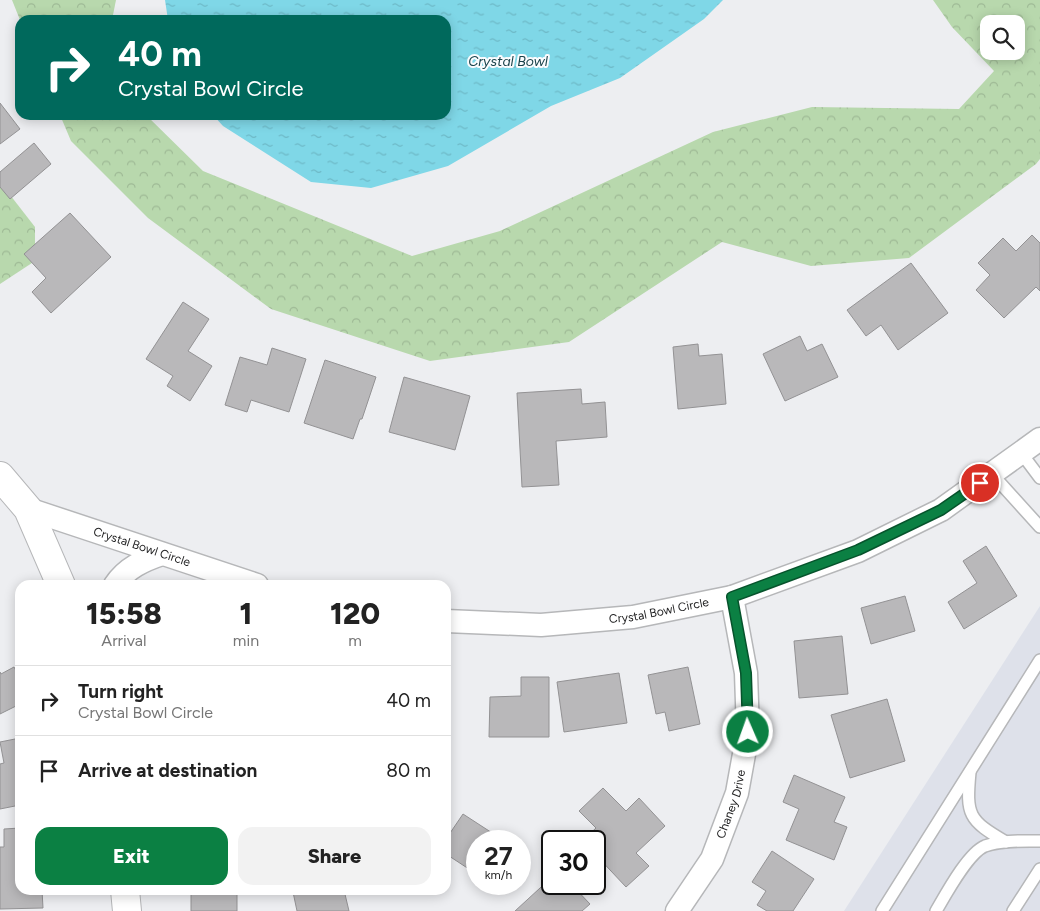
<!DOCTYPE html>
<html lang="en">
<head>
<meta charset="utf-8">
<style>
  body { margin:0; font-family:Figtree,sans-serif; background:#f2f2f2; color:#222; height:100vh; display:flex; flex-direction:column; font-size:19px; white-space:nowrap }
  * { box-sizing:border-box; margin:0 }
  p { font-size:16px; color:#767676 }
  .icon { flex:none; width:28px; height:28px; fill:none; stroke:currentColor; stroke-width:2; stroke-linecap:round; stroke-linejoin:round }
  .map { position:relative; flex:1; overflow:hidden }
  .panel { position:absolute; left:15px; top:580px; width:436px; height:315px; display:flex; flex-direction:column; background:#fff; border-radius:15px; box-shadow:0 2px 12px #0003 }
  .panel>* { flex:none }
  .hud { position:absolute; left:15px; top:15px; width:436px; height:105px; border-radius:15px; box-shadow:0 2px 12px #0003; background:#00695c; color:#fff; overflow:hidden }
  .controls { position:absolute; left:980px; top:15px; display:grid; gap:10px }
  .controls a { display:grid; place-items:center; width:45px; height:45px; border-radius:10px; background:#fff; box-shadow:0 2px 12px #0003; font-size:25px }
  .speed { position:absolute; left:466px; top:830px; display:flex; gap:10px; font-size:25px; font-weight:700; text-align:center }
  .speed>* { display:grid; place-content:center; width:65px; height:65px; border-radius:50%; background:#fff; box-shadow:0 2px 12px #0003; line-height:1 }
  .speed small { font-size:12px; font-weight:400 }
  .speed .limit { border:2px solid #111; border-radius:8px; background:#fff; color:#111 }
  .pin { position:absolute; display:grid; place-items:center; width:42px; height:42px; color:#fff; margin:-21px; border:2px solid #fff; border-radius:50%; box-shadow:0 1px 5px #0007 }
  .me { position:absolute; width:55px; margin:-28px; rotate:358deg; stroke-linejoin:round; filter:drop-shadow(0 0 4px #0008) }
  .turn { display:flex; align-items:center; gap:18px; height:105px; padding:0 20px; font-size:22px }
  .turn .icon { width:65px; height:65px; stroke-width:2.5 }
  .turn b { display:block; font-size:35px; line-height:42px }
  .eta { display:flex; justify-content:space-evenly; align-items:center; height:85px; text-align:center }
  .eta b { font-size:30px; font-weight:800; line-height:35px }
  .action { display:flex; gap:10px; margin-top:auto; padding:10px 20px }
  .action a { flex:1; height:58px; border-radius:15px; background:#0b8043; color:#fff; font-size:20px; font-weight:800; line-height:58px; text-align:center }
  .action a+a { background:#f2f2f2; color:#222 }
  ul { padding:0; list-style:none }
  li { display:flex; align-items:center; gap:15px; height:70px; padding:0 20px; border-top:1px solid #e0e0e0 }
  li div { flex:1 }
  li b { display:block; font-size:19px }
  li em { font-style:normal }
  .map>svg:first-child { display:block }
</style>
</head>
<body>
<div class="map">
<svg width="1040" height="911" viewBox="0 0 1040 911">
  <defs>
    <pattern id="forest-crowns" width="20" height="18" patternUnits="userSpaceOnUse" patternTransform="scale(1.25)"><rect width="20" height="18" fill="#b8d8ad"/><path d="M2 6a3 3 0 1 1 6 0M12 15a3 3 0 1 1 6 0" fill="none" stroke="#9eb995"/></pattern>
    <pattern id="water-ripples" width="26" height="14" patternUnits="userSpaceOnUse" patternTransform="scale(1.25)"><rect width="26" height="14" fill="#7fd7e7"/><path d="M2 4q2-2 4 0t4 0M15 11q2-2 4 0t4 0" fill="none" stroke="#6db8c6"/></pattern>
  </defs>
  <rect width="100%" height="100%" fill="#edeef1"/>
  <!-- built -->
  <polygon fill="#dee1ea" points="1040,606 1040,911 844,911"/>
  <!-- forest -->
  <g fill="url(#forest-crowns)" fill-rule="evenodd">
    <polygon points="12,0 116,0 112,20 20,20"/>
    <path d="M933,0H1040V159L1036,164L909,258L811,266L722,242L569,342L430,361L271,309L148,218L71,141L60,115H146L203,171L412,256L500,231L713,132L812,107L959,109L994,71L952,27ZM989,24H1016V51H989Z"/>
    <polygon points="0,182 35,227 35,261 0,284"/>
  </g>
  <!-- water -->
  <polygon fill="url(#water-ripples)" points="165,0 723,0 704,19 620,78 551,106 448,166 371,188 311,182 223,126 213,115 446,115 446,20 168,20"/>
  <!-- building -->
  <g fill="#b9b8ba" stroke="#939294">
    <polygon points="0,103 20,129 0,144"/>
    <polygon points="34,143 51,164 10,199 0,187 0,172"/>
    <polygon points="70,213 111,257 51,313 32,292 46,278 24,254"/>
    <polygon points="1032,235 1040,243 1040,291 1036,287 1004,318 976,290 990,275 978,263 1003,238 1016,251"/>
    <polygon points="911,263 948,313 898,350 881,325 866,336 847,310"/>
    <polygon points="183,302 209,319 188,351 212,366 190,401 167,386 173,376 146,359"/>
    <polygon points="800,336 807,351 822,344 838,377 785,401 763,354"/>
    <polygon points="698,344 699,356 722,354 726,404 678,409 673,347"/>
    <polygon points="272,348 306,359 289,412 251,400 247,412 225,405 240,357 267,365"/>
    <polygon points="325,360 376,377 362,419 360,419 353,439 304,423"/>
    <polygon points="404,377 470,396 455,450 389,432"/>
    <polygon points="581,389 582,404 605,402 607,437 556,441 559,485 522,487 517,393"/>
    <polygon points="986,546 1017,596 964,629 948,602 977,583 963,561"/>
    <polygon points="905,596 915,631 871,644 861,608"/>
    <polygon points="842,636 848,694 799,698 794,641"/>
    <polygon points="14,667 20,678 20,704 0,714 0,672 1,674"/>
    <polygon points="688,667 700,724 669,731 665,712 656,714 648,675"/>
    <polygon points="619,673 627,723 564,732 557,682"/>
    <polygon points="521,677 549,677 549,737 489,737 490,697 521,696"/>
    <polygon points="887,699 905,761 850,778 831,715"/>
    <polygon points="20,738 20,805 0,809 0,764 4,763 0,742"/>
    <polygon points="794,775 845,797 834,822 847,827 834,860 786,840 799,809 783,802"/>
    <polygon points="603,788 626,811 639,798 665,826 636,853 649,866 626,887 595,854 595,841 582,841 596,828 579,811"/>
    <polygon points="463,814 503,840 502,841 478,841 478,875 446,854 446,839"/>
    <polygon points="20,828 20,890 42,890 43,908 0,909 0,847 4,847 4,829"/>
    <polygon points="772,851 814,879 793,911 767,911 757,905 766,891 752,882"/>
    <polygon points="552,877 552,884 571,884 590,904 582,911 515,911"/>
    <rect x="191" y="890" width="46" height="21"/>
    <polygon points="305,890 344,890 349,911 297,911 293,892"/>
  </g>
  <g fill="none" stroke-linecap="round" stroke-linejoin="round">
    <!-- service casing -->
    <g stroke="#b6b7b9" stroke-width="14">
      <g id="service">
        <polyline points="1022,454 1040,478"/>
        <polyline points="992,474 1040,527"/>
        <path d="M970,772C966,815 968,820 1006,842"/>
        <polyline points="882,911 1040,660"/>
        <path d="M936,911C946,894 968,853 985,846C1001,840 1024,841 1040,841"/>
        <polyline points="1013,911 1040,869"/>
      </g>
    </g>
    <!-- minor casing -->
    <g stroke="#b6b7b9" stroke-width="25">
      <g id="minor">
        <path id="s1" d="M28,509L257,585"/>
        <path d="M115,585C126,568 144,560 162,554"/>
        <path id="s2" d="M446,621L541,625L633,617L732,597L858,551L941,510L1040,439"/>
        <path id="s3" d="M677,911L712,859L737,793L748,732L746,673L732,597"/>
      </g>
    </g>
    <!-- tertiary casing -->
    <g stroke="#b6b7b9" stroke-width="30">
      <g id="tertiary">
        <polyline points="0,476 28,509 61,585"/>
        <polyline points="125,890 127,911"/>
      </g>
    </g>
    <!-- service -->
    <use href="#service" stroke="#fff" stroke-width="11"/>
    <!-- minor -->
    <use href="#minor" stroke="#fff" stroke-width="22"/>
    <!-- tertiary -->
    <use href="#tertiary" stroke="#fff" stroke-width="28"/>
  </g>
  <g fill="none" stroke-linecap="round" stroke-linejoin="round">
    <!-- route casing -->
    <g stroke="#07532c" stroke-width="12">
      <polyline id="route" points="748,732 746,673 732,597 858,550 941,510 980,483"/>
    </g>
    <!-- route -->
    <use href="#route" stroke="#0b8043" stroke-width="9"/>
  </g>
  <g text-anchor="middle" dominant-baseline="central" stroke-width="4" stroke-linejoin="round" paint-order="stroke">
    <!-- street labels -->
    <g font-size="12" fill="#232324" stroke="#fbfcfe">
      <text stroke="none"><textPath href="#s1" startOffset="120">Crystal Bowl Circle</textPath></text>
      <text stroke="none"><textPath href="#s2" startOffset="214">Crystal Bowl Circle</textPath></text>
      <text stroke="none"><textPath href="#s3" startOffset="121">Chaney Drive</textPath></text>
    </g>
    <!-- water labels -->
    <g font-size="14" font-style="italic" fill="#1a434b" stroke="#fbfcfe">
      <text x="508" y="61">Crystal Bowl</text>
    </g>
  </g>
</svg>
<div class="controls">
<a><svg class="icon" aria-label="search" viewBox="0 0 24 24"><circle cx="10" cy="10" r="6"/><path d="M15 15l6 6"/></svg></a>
</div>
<div class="speed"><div>27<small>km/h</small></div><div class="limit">30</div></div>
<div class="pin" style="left:980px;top:483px;background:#d93025"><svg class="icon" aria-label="arrive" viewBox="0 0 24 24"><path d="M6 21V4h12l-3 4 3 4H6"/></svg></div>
<svg class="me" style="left:748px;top:732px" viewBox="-20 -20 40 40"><circle r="17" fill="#0b8043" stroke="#fff" stroke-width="3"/><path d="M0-11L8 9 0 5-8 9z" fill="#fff"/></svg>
<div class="hud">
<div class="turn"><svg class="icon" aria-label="right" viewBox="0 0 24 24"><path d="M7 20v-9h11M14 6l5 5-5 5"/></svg><div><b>40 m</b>Crystal Bowl Circle</div></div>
</div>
<section class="panel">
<div class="eta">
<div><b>15:58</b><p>Arrival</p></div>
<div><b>1</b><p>min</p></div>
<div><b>120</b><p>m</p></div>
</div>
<ul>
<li><svg class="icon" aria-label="right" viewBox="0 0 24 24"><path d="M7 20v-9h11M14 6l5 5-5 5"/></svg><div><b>Turn right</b><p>Crystal Bowl Circle</p></div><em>40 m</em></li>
<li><svg class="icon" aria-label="arrive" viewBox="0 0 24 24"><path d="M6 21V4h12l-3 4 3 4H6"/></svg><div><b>Arrive at destination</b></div><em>80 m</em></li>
</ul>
<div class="action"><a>Exit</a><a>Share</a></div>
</section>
</div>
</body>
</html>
